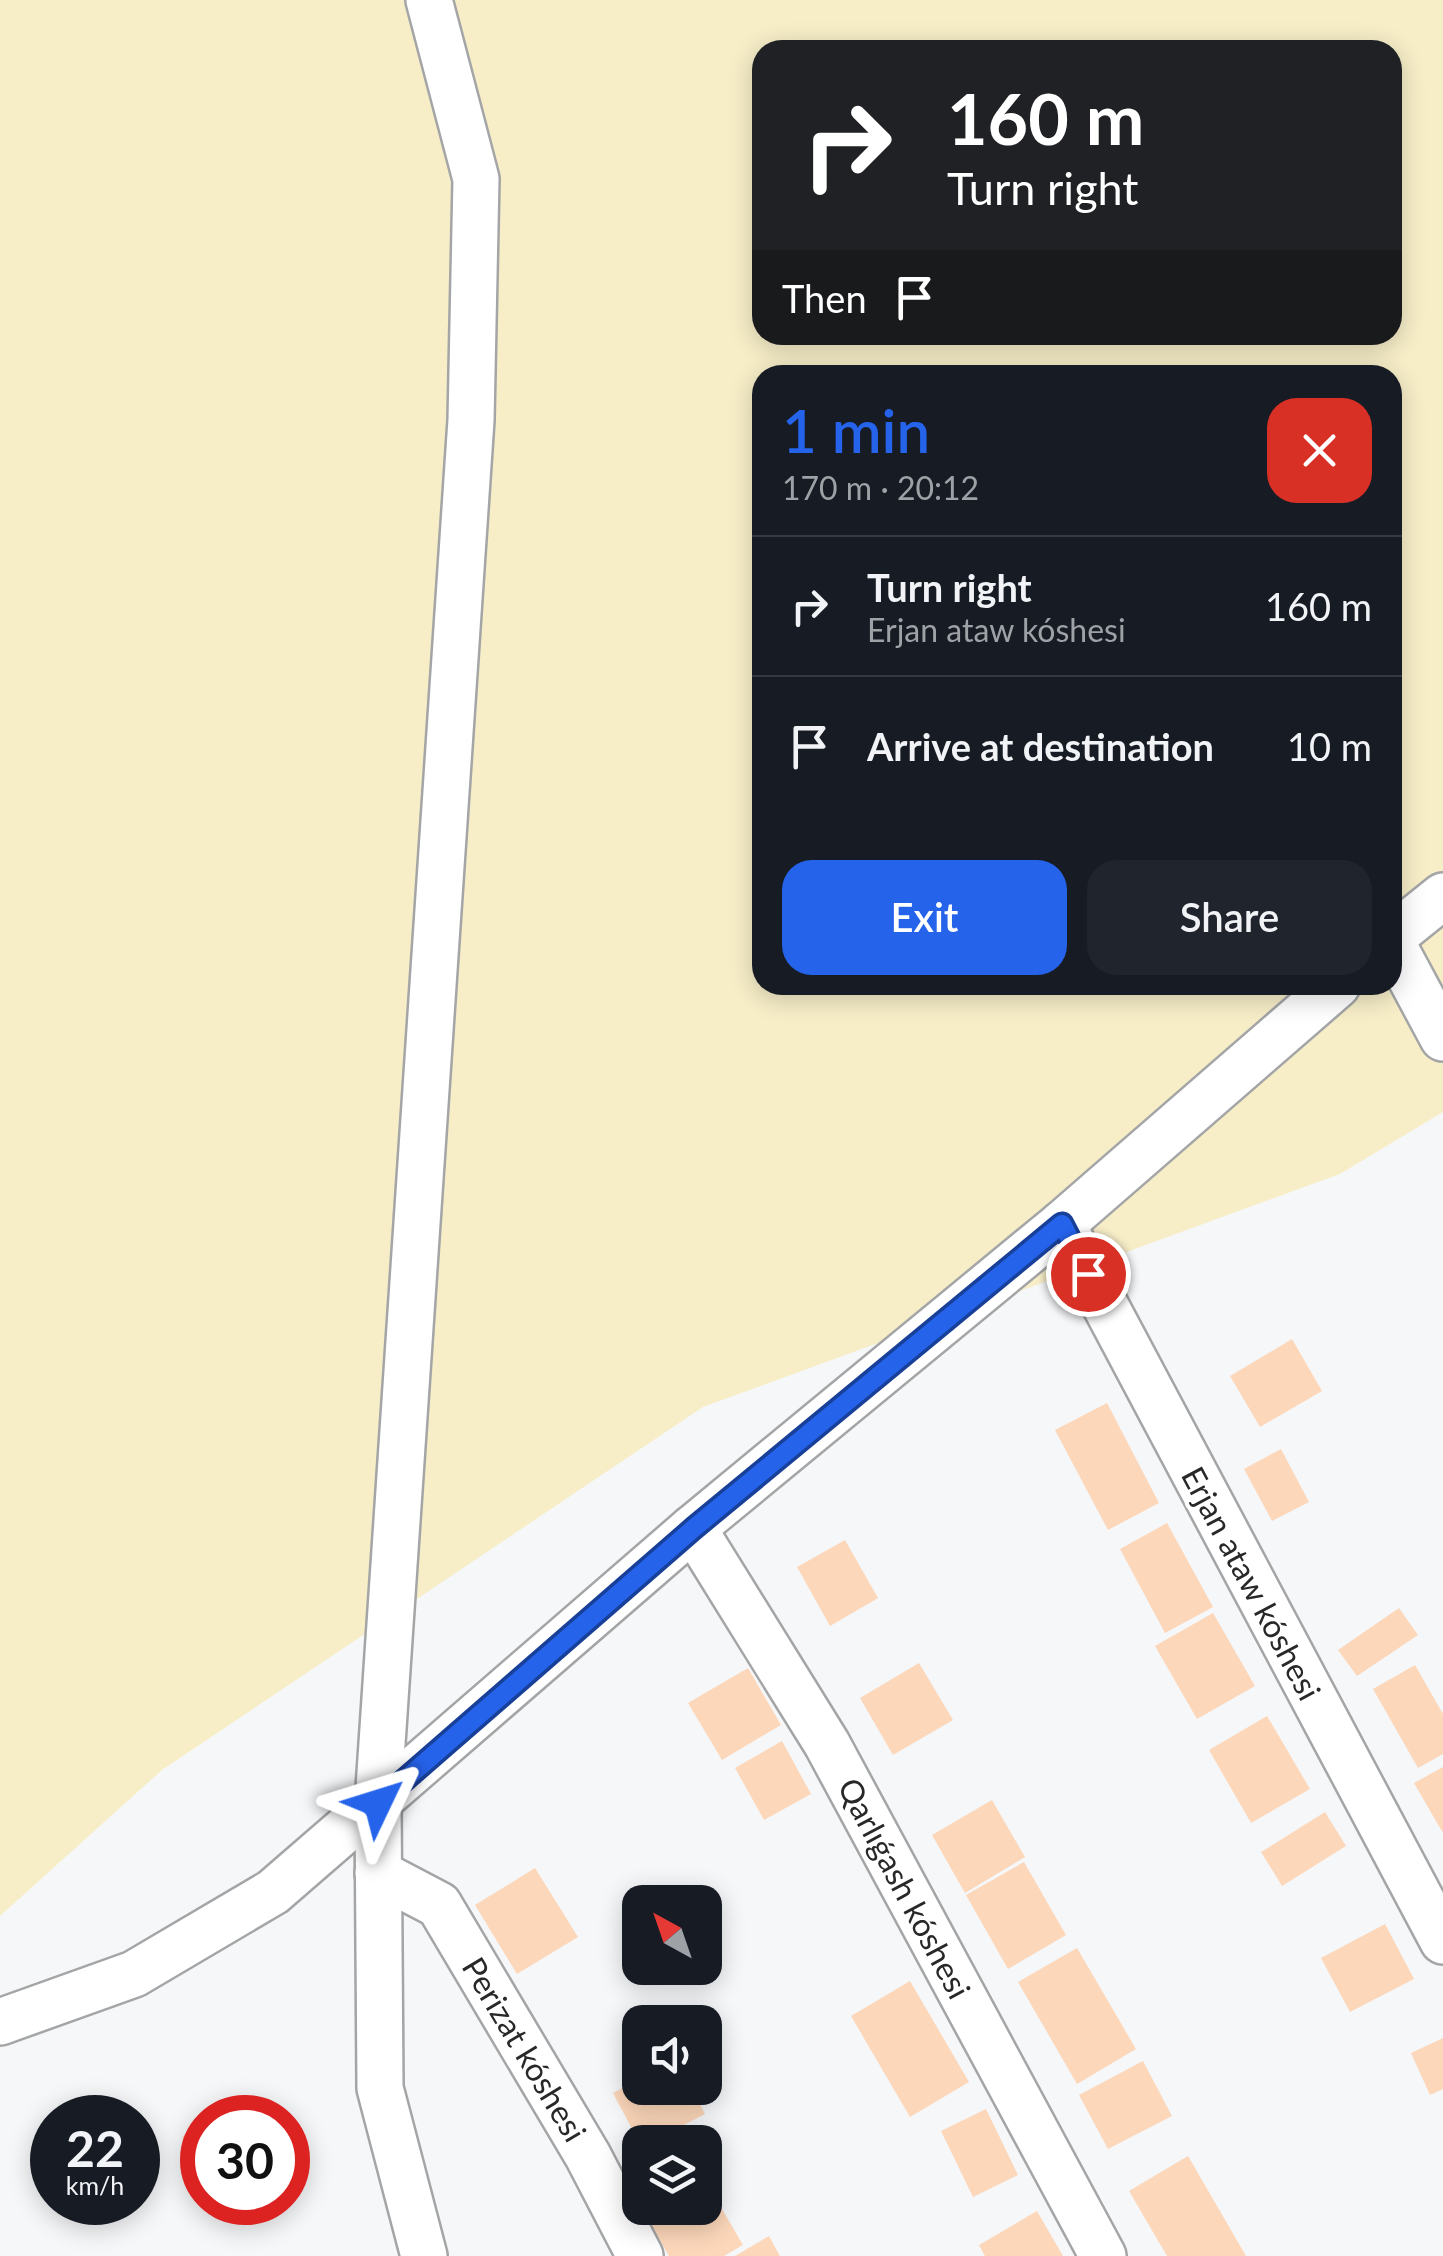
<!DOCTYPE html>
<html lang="en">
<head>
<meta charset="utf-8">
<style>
  body { margin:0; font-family:Lato,sans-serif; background:#20242c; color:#f1f3f6; height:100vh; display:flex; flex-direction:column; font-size:38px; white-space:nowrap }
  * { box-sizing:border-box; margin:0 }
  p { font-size:32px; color:#9ea1a6 }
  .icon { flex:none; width:55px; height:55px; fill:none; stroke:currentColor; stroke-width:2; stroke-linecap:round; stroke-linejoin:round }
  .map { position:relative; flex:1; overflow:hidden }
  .sheet { position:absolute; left:752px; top:365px; width:650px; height:630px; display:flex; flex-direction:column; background:#171b24; border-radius:30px; box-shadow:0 5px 25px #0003 }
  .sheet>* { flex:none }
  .guide { position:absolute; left:752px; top:40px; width:650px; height:305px; border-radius:30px; box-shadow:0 5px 25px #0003; background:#202124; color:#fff; overflow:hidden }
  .needle { width:65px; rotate:320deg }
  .fabs { position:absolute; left:622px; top:1885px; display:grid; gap:20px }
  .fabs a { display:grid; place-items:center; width:100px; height:100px; border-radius:20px; background:#171b24; box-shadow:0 5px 25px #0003; font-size:50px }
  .speed { position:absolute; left:30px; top:2095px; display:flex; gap:20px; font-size:50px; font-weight:700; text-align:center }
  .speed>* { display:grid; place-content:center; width:130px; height:130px; border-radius:50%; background:#171b24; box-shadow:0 5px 25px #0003; line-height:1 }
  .speed small { font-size:25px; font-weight:400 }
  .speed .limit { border:15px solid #d22; background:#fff; color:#111 }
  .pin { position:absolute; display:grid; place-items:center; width:85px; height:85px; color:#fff; margin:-42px; border:5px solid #fff; border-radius:50%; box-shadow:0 2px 10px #0007 }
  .me { position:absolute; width:110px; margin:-55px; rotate:49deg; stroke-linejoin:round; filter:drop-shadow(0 0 8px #0008) }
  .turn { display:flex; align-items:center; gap:35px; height:210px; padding:0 30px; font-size:45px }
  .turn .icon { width:130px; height:130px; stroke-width:2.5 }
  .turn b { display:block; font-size:70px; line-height:85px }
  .then { display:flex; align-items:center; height:95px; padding:0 30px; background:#0003; gap:20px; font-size:38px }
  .round { display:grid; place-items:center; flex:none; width:105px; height:105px; border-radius:30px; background:#20242c }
  .summary { display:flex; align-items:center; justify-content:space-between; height:170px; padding:0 30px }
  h1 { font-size:60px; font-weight:600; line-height:75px; color:#2563eb }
  .action { display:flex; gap:20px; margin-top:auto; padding:20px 30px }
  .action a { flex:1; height:115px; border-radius:30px; background:#2563eb; color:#fff; font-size:40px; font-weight:600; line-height:115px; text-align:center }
  .action a+a { background:#20242c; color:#f1f3f6 }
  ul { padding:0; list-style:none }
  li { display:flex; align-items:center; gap:30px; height:140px; padding:0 30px; border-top:2px solid #363941 }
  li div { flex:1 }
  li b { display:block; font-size:38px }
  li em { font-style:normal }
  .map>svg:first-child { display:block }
</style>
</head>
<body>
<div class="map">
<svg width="1443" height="2256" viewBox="0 0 1443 2256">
  <rect width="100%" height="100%" fill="#f6f7f9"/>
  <!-- sand -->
  <path fill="#f7eec8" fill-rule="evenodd" d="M0,0H1443V1112L1340,1174L703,1407L162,1770L0,1916ZM762,50H1392V335H762ZM762,375H1392V985H762Z"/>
  <!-- building -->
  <g fill="#fcd7ba">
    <polygon points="1292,1339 1322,1391 1260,1427 1230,1376"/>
    <polygon points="1107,1403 1159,1503 1108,1530 1055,1430"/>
    <polygon points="1281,1449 1309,1502 1272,1521 1244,1469"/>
    <polygon points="1167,1523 1213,1607 1165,1633 1120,1549"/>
    <polygon points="845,1540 878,1598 830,1626 797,1567"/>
    <polygon points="1399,1608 1418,1635 1357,1676 1338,1650"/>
    <polygon points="1213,1613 1255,1686 1197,1719 1155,1646"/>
    <polygon points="919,1663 953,1720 893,1755 860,1698"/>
    <polygon points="1415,1665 1443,1714 1443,1754 1418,1768 1373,1689"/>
    <polygon points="748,1668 781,1725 722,1760 688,1703"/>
    <polygon points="1267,1716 1310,1789 1251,1823 1209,1750"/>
    <polygon points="782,1741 811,1794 764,1820 735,1768"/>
    <polygon points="1443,1767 1443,1833 1414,1783"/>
    <polygon points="992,1800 1025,1857 965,1893 932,1835"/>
    <polygon points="1325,1812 1346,1846 1282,1886 1261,1852"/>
    <polygon points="1024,1862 1066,1935 1008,1969 966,1895"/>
    <polygon points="535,1868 578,1937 517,1974 475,1905"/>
    <polygon points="1385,1924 1414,1979 1350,2012 1321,1958"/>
    <polygon points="1077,1948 1136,2049 1077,2084 1018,1982"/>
    <polygon points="910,1981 969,2082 910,2117 851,2016"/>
    <polygon points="1443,2038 1443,2089 1430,2095 1411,2053"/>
    <polygon points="1143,2061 1172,2116 1108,2149 1079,2095"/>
    <polygon points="640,2079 640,2088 692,2088 705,2114 651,2142 639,2142 613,2093"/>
    <polygon points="986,2109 1018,2175 973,2197 941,2131"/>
    <polygon points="202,2126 202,2176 182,2137"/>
    <polygon points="1188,2156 1246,2256 1167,2256 1129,2191"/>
    <polygon points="640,2169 640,2205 625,2178"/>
    <polygon points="705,2180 743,2245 724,2256 669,2256 641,2208 705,2208"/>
    <polygon points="1037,2211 1063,2256 985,2256 979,2245"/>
    <polygon points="769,2236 780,2256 735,2256"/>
  </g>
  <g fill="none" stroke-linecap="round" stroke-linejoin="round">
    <!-- minor casing -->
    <g stroke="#a4a5a6" stroke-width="50">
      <g id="minor">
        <polyline points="1392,937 1443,896"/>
        <polyline points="1392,943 1443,1038"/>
        <polyline points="1062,1224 1443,1941"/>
        <polyline points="693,1528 827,1744 1103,2256"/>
        <polyline points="378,1873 439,1905 588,2156 640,2256"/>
        <polyline points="0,2022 134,1974 273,1892 693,1528 1062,1224 1337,985"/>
        <polyline points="424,2256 380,2088 378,1803 471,420 476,179 429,0"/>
      </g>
    </g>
    <!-- minor -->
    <use href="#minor" stroke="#fff" stroke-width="45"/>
  </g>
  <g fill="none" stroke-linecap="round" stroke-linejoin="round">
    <!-- route casing -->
    <g stroke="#184099" stroke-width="25">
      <polyline id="route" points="378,1803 694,1528 1062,1224 1088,1274"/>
    </g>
    <!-- route -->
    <use href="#route" stroke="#2563eb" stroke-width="18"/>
  </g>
  <g text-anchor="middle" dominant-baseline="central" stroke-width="8" stroke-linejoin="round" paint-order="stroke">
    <!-- street labels -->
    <g font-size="32" fill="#282829" stroke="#fff">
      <text transform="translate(1252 1583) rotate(62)">Erjan ataw kóshesi</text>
      <text transform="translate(905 1888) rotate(62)">Qarlıǵash kóshesi</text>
      <text transform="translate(525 2049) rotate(59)">Perizat kóshesi</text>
    </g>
  </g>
</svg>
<div class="fabs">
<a><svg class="needle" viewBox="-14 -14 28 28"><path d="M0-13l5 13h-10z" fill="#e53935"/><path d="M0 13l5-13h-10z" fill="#9ea1a6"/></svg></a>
<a><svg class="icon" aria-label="sound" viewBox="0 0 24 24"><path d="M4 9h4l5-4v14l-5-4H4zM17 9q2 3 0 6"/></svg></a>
<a><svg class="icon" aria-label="layers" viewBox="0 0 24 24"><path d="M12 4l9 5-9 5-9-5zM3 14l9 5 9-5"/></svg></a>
</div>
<div class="speed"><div>22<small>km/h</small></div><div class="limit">30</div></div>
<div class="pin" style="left:1088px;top:1274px;background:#d93025"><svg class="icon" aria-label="arrive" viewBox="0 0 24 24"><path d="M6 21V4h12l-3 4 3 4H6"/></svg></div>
<svg class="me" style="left:378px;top:1803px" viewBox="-20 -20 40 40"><path d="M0-17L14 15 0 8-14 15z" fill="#2563eb" stroke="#fff" stroke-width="4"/></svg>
<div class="guide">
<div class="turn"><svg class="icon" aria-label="right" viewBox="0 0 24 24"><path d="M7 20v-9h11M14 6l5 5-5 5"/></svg><div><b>160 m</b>Turn right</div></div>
<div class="then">Then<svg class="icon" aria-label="arrive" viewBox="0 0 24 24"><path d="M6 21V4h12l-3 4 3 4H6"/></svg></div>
</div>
<section class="sheet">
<div class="summary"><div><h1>1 min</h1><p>170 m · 20:12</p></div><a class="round" style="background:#d93025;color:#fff"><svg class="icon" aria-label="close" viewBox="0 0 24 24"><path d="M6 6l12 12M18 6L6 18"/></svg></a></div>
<ul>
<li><svg class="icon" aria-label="right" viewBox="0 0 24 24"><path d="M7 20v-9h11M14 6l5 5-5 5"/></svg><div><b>Turn right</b><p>Erjan ataw kóshesi</p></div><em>160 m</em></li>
<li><svg class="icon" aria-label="arrive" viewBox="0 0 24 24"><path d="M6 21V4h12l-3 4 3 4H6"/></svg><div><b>Arrive at destination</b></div><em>10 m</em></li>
</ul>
<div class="action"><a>Exit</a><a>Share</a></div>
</section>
</div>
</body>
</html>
